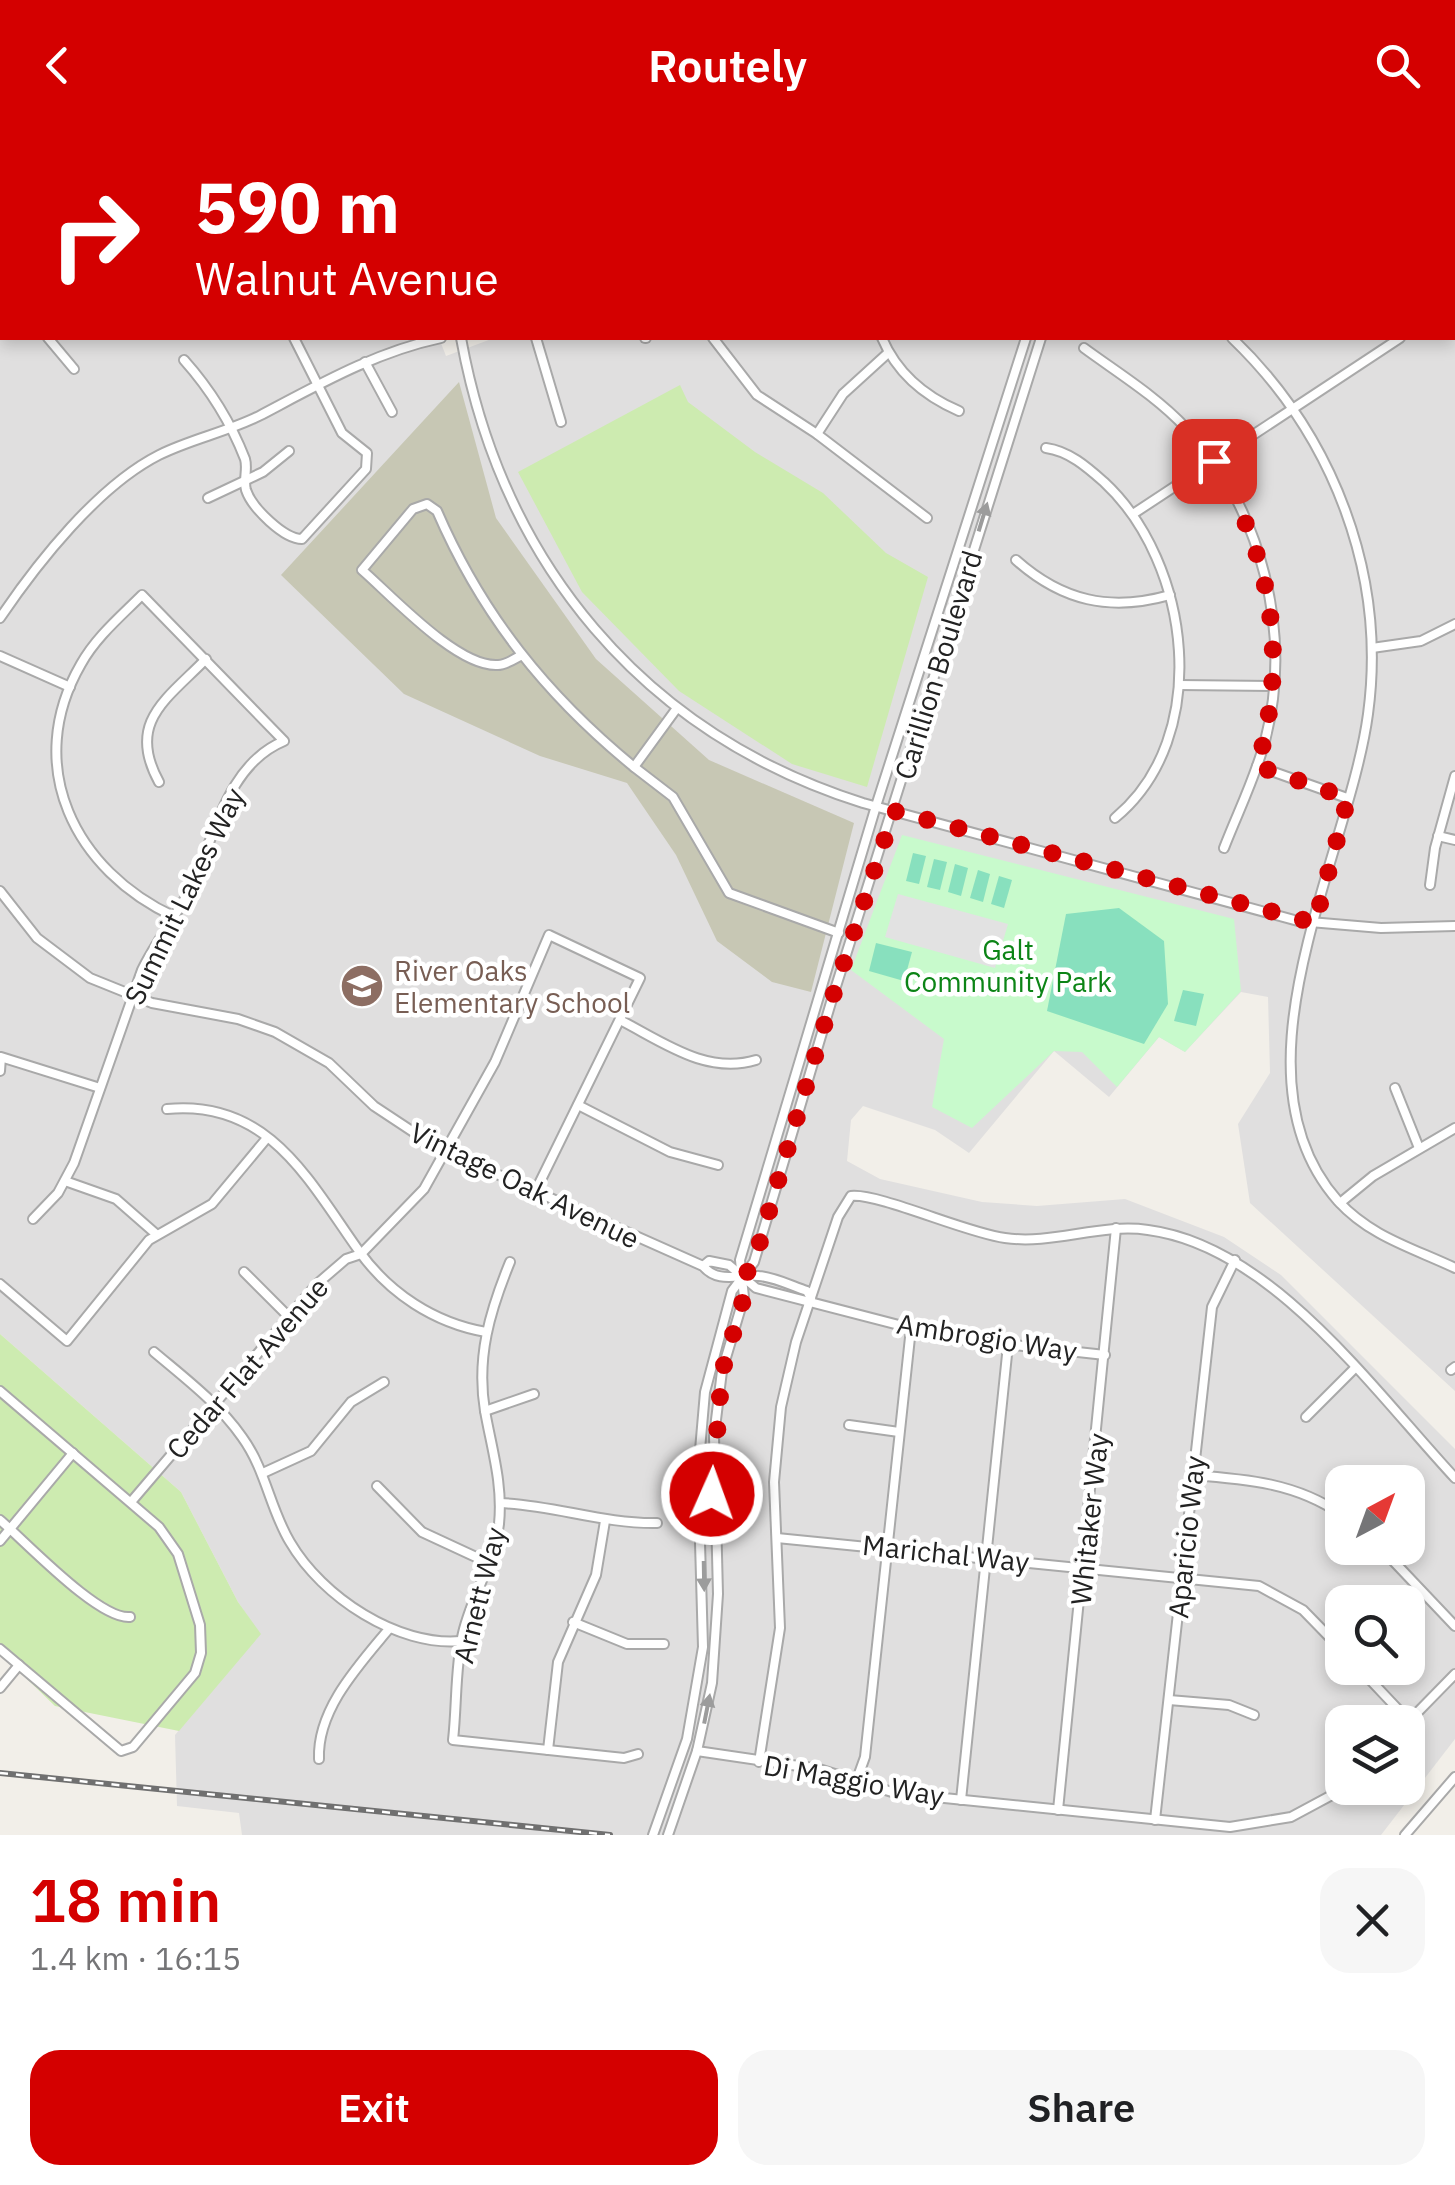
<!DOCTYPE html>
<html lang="en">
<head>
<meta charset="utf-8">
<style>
  body { margin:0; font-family:"IBM Plex Sans",sans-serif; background:#f6f6f6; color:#202124; height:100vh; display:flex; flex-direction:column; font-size:38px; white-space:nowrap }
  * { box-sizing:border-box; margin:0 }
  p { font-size:32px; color:#757577 }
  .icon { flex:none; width:55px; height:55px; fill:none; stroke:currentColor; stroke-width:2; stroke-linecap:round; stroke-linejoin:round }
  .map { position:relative; height:1705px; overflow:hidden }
  .panel { display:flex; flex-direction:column; background:#fff; flex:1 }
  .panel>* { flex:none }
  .banner { position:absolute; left:0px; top:0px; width:1455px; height:210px; box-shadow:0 5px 15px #0003; background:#d40000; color:#fff; overflow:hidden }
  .needle { width:65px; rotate:41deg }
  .controls { position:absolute; left:1325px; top:1335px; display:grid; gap:20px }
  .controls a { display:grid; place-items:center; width:100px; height:100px; border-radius:20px; background:#fff; box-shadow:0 5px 15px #0003; font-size:50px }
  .pin { position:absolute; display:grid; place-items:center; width:85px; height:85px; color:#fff; margin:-42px; border-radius:20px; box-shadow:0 5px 15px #0006 }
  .me { position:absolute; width:110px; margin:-55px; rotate:2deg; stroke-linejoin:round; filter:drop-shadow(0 0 8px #0008) }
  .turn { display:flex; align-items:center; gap:35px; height:210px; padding:0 30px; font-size:45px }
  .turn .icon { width:130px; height:130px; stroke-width:2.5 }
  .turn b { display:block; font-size:70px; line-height:85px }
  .round { display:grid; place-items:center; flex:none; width:105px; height:105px; border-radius:30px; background:#f6f6f6 }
  .headline { display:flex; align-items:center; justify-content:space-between; height:170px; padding:0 30px }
  h1 { font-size:60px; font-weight:600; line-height:75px; color:#d40000 }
  .cta { display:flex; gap:20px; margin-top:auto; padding:20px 30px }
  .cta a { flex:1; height:115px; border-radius:30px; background:#d40000; color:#fff; font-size:40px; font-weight:600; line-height:115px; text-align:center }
  .cta a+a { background:#f6f6f6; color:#202124 }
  header { display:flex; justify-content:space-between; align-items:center; height:130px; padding:0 30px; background:#d40000; color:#fff; font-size:45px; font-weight:600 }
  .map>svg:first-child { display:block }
</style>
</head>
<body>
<header><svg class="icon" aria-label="back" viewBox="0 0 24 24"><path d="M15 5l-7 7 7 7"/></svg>Routely<svg class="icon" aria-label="search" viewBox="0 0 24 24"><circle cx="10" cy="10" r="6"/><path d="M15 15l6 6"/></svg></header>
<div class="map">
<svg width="1455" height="1705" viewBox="0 0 1455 1705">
  <rect width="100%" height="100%" fill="#f2efe9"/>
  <!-- residential -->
  <path fill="#e0dfdf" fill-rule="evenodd" d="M0,0L358,2H2V208H439L446,226L494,208H1452V2L392,0H1455V1261L1250,1073L1238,994L1270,943L1268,867L1241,862L1185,922L1159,907L1109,967L1054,921L969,1023L935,1000L863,976L851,990L847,1031L880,1049L982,1072L1037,1076L1125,1069L1224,1107L1281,1145L1455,1319V1609L1381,1705H242L239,1683L177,1676L175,1605L260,1504L238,1472L181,1362L0,1204ZM1342,1352H1408V1418H1342ZM1342,1472H1408V1538H1342ZM1342,1592H1408V1658H1342Z"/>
  <!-- construction -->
  <polygon fill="#c7c7b4" points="459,252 496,388 596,529 709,630 854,693 811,862 772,852 717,811 676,725 627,653 540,626 404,564 281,445"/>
  <!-- grass -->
  <g fill="#cdebb0">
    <polygon points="680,255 688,272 755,322 823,363 886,423 928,447 867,657 792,634 679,561 582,462 518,342"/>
    <polygon points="0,1204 181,1362 238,1472 261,1504 179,1601 55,1576 0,1523"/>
  </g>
  <!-- park -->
  <polygon fill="#c8facc" points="902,705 1234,789 1241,861 1185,922 1159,907 1117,957 1082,922 1054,921 972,998 932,977 944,909 851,840"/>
  <!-- pitch -->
  <g fill="#88e0be">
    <polygon points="913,723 926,726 919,754 906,751"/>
    <polygon points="934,729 947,732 940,760 927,757"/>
    <polygon points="955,734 968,738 961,766 948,762"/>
    <polygon points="978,740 990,744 983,772 970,768"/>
    <polygon points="999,746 1012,750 1004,778 991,774"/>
    <polygon points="1119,778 1164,811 1168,874 1144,914 1047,881 1066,784"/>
    <polygon points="876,813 912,822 904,851 869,841"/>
    <polygon points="1183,860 1204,864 1196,896 1174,891"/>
  </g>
  <!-- parking -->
  <polygon fill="#e2e2e2" points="898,764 1008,794 995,838 885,807"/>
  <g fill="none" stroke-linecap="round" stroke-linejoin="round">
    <!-- minor casing -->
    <g stroke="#a9a9a9" stroke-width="12">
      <g id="minor">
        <polyline points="96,0 99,2"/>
        <polyline points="280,0 282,2"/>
        <polyline points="371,0 372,2"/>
        <polyline points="572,0 574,2"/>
        <polyline points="813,0 814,2"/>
        <polyline points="1215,0 1218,2"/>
        <polyline points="45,2 47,0"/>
        <polyline points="262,2 264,0"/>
        <polyline points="950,2 951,0"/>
        <polyline points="1049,2 1051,0"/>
        <polyline points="1121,2 1123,0"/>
        <polyline points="1139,2 1140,0"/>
        <polyline points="1338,2 1340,0"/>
        <polyline points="1447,2 1449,0"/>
        <polyline points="0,49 2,51"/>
        <polyline points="0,81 2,72"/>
        <polyline points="0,159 2,161"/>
        <polyline points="1452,159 1455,156"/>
        <polyline points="48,208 74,239"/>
        <path d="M461,208C502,433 642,603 863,673L1298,791L1381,798L1455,796"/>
        <polyline points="536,208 561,292"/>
        <polyline points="645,208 646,208"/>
        <polyline points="713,208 757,265 817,304 927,388"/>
        <path d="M882,208C897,243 924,266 959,281"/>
        <path d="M1232,208C1333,305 1387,444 1368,584C1349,726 1224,942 1338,1071C1371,1107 1413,1118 1455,1138"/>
        <path d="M1084,218C1118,243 1156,266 1186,298C1262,379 1293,503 1265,611C1255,648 1238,682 1224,718"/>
        <path d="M184,230C209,258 231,293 245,329C248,339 243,350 246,360C252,378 284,409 302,409L366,339L367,323L342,303L294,208"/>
        <polyline points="365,232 392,282"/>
        <polyline points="817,304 843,264 888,223"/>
        <path d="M1046,318C1069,321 1087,337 1104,352C1191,433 1213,607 1115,688"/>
        <polyline points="208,368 263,342 289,321"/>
        <polyline points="1133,384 1400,208"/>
        <path d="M1016,430C1062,471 1110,482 1170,465"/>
        <path d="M0,488C38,432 98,356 159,325C191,309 227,302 259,286C318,255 375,222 441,208"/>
        <polyline points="1372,518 1421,511 1455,494"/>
        <polyline points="0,526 70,557"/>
        <path d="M520,526C513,530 505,535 498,535C458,538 392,466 362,440L413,379L427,374L437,381C482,485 546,565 634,637L677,578"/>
        <polyline points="1179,555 1273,556"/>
        <polyline points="1257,636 1347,668"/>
        <polyline points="634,637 673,667 729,763 839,803"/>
        <path d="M159,652C126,592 167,569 206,529"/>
        <polyline points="1438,706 1455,710"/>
        <polyline points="1430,755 1435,718 1455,646"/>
        <path d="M0,761L37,808L90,848L152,873L238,889L275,902L329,933L374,976L436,1017L703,1136C718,1154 738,1144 759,1146C774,1147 792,1156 807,1161L811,1168"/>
        <path d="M620,890C663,912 706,945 756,930"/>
        <polyline points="0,941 1,927 100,958"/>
        <polyline points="1395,958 1419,1018"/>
        <polyline points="578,975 670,1022 718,1035"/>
        <path d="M167,979C269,969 309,1051 359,1121C389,1163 434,1193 486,1202"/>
        <polyline points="65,1051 116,1069 156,1104"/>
        <polyline points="1340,1073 1373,1046 1455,998"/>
        <path d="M33,1089L58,1063L74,1033L142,840C156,811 176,787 190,759C215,708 226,635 284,611L142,465C120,487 96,507 81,534C22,636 75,741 175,787"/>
        <path d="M510,1132C490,1181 476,1227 485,1281C492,1320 503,1354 499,1394C494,1434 472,1465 463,1503C455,1537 457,1575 453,1610L624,1628L638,1624"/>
        <polyline points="703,1136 709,1131 729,1135 756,1158 949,1208 1105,1225"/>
        <polyline points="244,1142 288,1186"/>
        <polyline points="0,1154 67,1211 149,1110 212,1074 267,1008"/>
        <path d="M154,1222C186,1249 218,1273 242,1307C266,1340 270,1379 290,1412C322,1467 398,1517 461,1511"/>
        <polyline points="1451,1240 1455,1237"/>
        <polyline points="0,1261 159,1397 178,1424 200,1495 201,1523 195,1543 133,1617 121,1621 0,1519"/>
        <polyline points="485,1281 534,1264"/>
        <polyline points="1306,1287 1354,1239"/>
        <polyline points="849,1295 899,1302"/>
        <polyline points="263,1343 311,1321 351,1272 384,1252"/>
        <path d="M1192,1345C1246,1349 1297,1353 1342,1385"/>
        <polyline points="377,1356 422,1402 491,1434"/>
        <polyline points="131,1372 317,1154 346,1129 361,1124 424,1059 495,932 549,805 640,848 535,1062"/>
        <path d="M500,1373C554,1375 603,1394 657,1393"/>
        <path d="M0,1390C26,1412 99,1490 130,1487"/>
        <polyline points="777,1408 1259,1456 1303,1480 1342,1520"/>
        <polyline points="0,1411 73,1323"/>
        <polyline points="1381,1418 1455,1496"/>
        <polyline points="573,1492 627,1514 664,1514"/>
        <polyline points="1359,1538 1409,1591"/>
        <polyline points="0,1558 19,1535"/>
        <polyline points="1169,1570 1229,1575 1254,1585"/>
        <polyline points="1409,1591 1455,1544"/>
        <polyline points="548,1620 558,1532 596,1445 605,1391"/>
        <polyline points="697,1621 819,1639 895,1663 1230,1697 1291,1687 1345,1658"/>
        <path d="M319,1629C317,1580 358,1536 388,1500"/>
        <path d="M759,1632L780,1498L774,1352L781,1277L796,1212L838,1087L851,1066C879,1063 966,1103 1005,1108C1053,1115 1100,1093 1148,1100C1272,1116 1374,1261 1455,1348"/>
        <polyline points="856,1652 865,1627 911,1198"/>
        <polyline points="961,1670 1008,1215"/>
        <polyline points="1058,1680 1116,1098"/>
        <polyline points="1155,1690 1212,1177 1235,1130"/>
        <polyline points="653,1705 687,1609 703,1517 698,1343 705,1262 732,1161 754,1132 832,869 1041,208"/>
        <polyline points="668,1705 697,1621 712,1553 718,1464 714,1306 722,1241 744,1167 740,1130 876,676 1026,208"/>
        <polyline points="1405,1705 1455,1647"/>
      </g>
    </g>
    <!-- minor -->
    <use href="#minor" stroke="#fff" stroke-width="8"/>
    <!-- rail casing -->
    <g stroke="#707070" stroke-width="6">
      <polyline id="rail" points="0,1643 610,1705"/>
    </g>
    <!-- rail -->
    <use href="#rail" stroke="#fff" stroke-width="2.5" stroke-dasharray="8" stroke-linecap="butt"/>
  </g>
  <!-- one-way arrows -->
  <defs><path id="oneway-solid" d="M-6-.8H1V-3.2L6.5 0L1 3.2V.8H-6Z" transform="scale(2.5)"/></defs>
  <g fill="#9c9c9c">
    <use href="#oneway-solid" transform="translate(983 387) rotate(-73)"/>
    <use href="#oneway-solid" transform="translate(704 1446) rotate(89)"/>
    <use href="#oneway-solid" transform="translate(707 1579) rotate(-79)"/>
  </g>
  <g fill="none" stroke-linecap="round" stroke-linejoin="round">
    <!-- route -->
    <path stroke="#d40000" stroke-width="18" stroke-dasharray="0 32.4" d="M712,1364L722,1242L744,1167V1147L754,1132L832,869L894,681L1315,793L1348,668L1257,636C1289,529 1272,426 1214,331"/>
  </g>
  <!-- icons -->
  <defs>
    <g id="school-disc" transform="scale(2.25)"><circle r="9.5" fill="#8d6e63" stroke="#fff"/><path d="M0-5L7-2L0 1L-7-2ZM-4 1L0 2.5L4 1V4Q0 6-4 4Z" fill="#fff"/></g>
  </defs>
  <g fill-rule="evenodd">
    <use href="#school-disc" x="362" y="856"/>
  </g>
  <g text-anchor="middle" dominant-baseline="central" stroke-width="9" stroke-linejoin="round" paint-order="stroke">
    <!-- street labels -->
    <g font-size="28" fill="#222" stroke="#fff">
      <text transform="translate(938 535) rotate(-73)">Carillion Boulevard</text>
      <text transform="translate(184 766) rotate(-64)">Summit Lakes Way</text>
      <text transform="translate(525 1055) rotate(26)">Vintage Oak Avenue</text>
      <text transform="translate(987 1207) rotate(9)">Ambrogio Way</text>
      <text transform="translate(247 1238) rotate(-49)">Cedar Flat Avenue</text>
      <text transform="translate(1089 1389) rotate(-84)">Whitaker Way</text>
      <text transform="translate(1186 1407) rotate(-84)">Aparicio Way</text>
      <text transform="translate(946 1423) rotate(6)">Marichal Way</text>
      <text transform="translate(479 1465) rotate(-76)">Arnett Way</text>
      <text transform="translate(854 1650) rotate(10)">Di Maggio Way</text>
    </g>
    <!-- park labels -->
    <g font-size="28" fill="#0c8416" stroke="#fff">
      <text x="1008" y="819">Galt<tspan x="1008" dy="32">Community Park</tspan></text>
    </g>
    <!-- education labels -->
    <g font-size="28" fill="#785e54" stroke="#fff" text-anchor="start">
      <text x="394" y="840">River Oaks<tspan x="394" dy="32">Elementary School</tspan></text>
    </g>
  </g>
</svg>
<div class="controls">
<a><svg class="needle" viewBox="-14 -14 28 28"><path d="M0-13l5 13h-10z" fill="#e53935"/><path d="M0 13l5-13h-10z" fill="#757577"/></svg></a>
<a><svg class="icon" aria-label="search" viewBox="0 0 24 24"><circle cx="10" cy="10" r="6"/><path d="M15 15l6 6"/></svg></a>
<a><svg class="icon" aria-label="layers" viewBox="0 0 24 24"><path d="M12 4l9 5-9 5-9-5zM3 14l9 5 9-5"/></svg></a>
</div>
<div class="pin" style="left:1214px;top:331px;background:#d93025"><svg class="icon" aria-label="arrive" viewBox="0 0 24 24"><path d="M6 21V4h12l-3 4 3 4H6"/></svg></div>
<svg class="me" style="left:712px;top:1364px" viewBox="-20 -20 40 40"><circle r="17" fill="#d40000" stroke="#fff" stroke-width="3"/><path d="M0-11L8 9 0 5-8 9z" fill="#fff"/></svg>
<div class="banner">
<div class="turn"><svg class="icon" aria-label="right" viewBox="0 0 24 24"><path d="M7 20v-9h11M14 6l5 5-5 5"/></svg><div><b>590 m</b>Walnut Avenue</div></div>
</div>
</div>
<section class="panel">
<div class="headline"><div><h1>18 min</h1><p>1.4 km · 16:15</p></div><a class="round"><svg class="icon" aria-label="close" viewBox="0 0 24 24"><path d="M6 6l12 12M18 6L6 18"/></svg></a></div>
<div class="cta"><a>Exit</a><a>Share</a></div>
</section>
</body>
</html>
